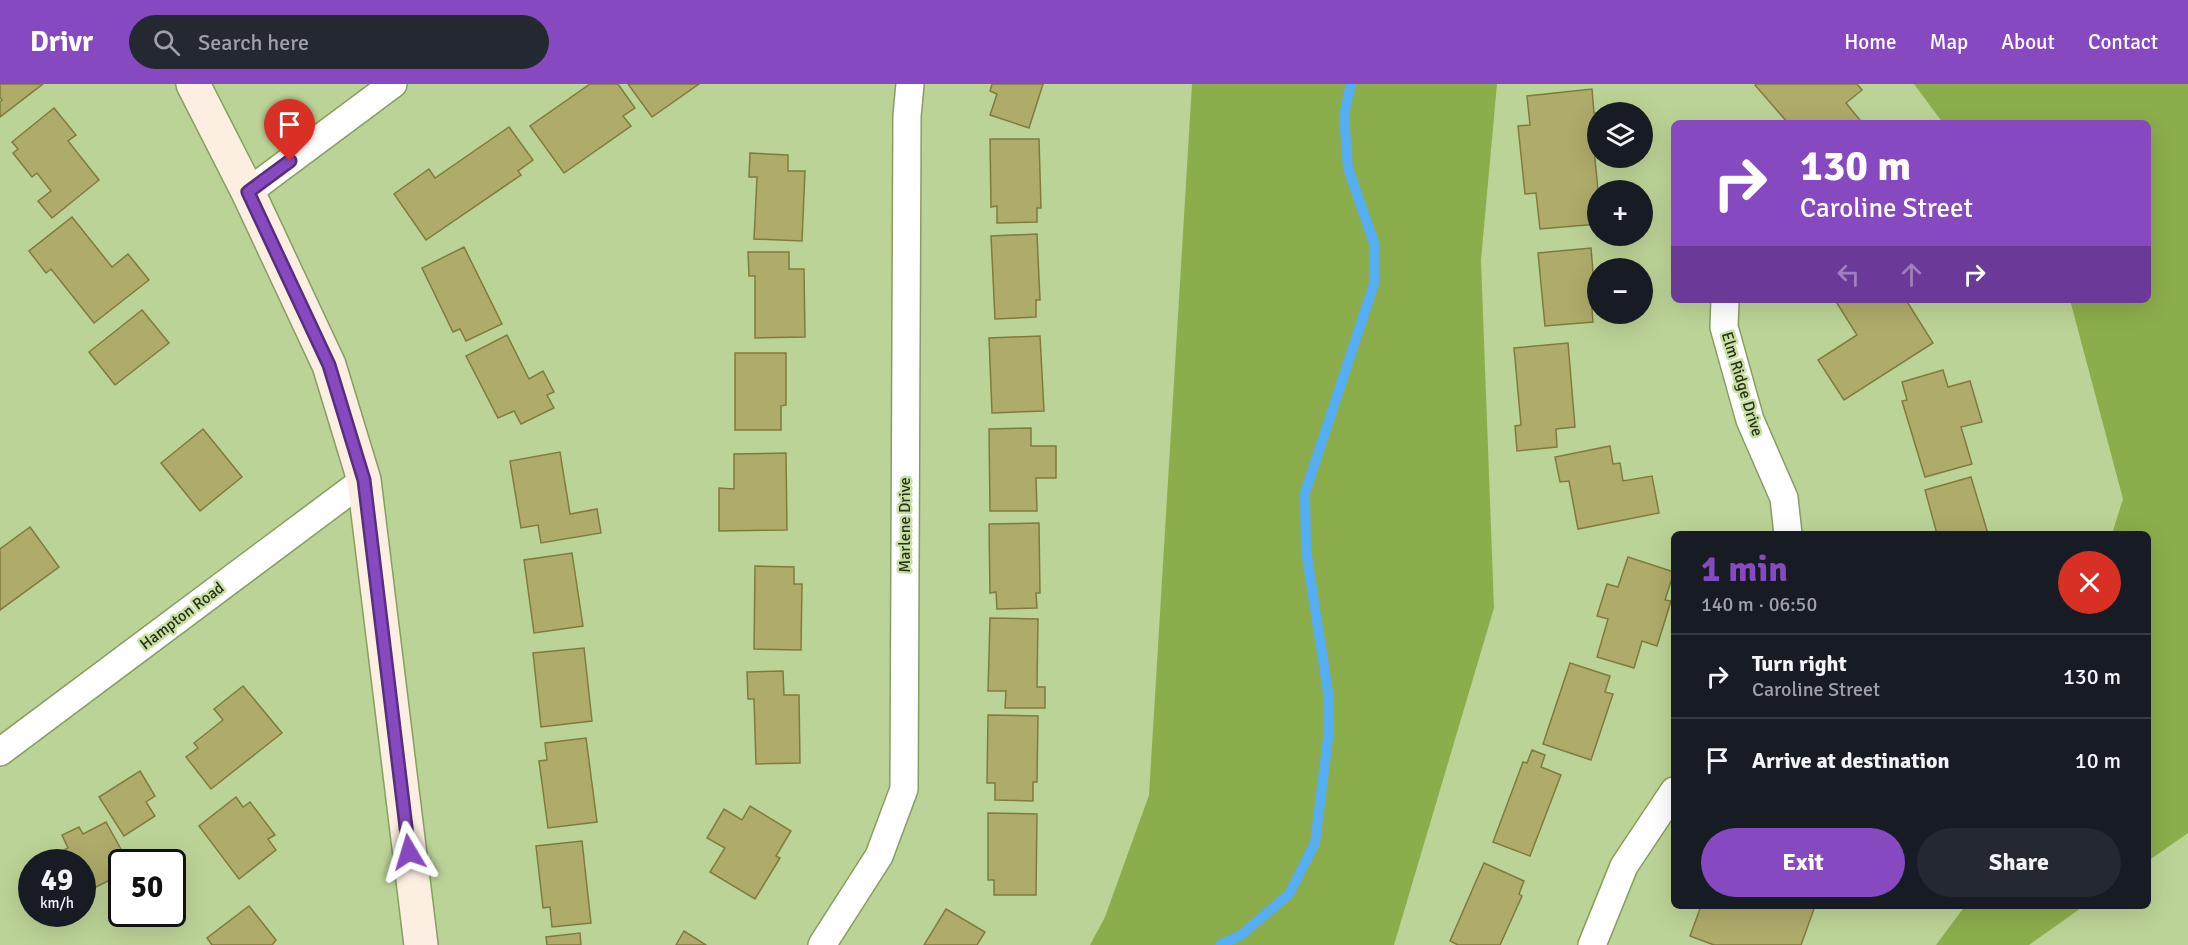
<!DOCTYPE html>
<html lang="en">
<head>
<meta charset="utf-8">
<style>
  body { margin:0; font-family:Signika,sans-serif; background:#242831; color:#f1f3f6; height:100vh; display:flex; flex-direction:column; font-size:22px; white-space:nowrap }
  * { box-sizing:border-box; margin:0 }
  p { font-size:20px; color:#9ea1a6 }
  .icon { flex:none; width:33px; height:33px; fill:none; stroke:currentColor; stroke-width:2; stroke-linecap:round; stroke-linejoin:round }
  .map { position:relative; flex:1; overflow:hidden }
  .drawer { position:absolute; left:1671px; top:447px; width:480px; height:378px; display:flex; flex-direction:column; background:#171b24; border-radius:9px; box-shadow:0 6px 24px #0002 }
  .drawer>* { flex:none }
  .guide { position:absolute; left:1671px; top:36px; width:480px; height:183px; border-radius:9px; box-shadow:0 6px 24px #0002; background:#8649bf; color:#fff; overflow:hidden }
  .fabs { position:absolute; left:1587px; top:18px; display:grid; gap:12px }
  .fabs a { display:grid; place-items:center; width:66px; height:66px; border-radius:50%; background:#171b24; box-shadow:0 6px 24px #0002; font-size:30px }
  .speed { position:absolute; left:18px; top:765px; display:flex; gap:12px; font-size:30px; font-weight:700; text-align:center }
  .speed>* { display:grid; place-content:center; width:78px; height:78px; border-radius:50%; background:#171b24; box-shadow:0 6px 24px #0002; line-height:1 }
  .speed small { font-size:15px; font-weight:400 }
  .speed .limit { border:3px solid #111; border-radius:9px; background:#fff; color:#111 }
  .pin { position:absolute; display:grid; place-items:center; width:51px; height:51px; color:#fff; margin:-62px -26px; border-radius:50% 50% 50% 0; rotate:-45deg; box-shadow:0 0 6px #0007 }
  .pin .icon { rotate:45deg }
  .me { position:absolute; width:66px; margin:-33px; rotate:353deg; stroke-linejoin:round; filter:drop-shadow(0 0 4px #0008) }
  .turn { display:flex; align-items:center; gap:21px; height:126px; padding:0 30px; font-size:27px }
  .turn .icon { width:78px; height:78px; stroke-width:2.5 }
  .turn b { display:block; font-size:42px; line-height:51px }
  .lanes { display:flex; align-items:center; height:57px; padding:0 30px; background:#0003; justify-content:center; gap:30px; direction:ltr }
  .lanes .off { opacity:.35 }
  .round { display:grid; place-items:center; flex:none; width:63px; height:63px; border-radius:32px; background:#242831 }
  .overview { display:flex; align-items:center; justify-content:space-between; height:102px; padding:0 30px }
  h1 { font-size:36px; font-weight:800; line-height:45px; color:#8649bf }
  .button { display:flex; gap:12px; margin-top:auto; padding:12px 30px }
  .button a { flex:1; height:69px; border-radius:36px; background:#8649bf; color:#fff; font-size:24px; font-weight:800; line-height:69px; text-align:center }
  .button a+a { background:#242831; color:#f1f3f6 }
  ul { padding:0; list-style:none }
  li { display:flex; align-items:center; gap:18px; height:84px; padding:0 30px; border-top:2px solid #363941 }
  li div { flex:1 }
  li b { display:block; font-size:22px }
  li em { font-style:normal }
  header { display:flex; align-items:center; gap:36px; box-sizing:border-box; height:84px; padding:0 30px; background:#8649bf; color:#fff }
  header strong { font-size:28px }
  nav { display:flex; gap:33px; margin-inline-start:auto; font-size:21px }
  .search { width:420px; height:54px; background:#242831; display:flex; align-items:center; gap:15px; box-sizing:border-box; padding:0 21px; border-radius:33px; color:#9ea1a6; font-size:22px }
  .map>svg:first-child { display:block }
</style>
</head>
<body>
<header>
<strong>Drivr</strong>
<div class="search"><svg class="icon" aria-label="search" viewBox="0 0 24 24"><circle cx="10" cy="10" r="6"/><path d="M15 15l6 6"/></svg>Search here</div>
<nav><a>Home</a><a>Map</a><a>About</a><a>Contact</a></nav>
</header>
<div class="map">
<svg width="2188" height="861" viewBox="0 0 2188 861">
  <rect width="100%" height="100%" fill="#bcd397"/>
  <!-- green -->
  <g fill="#8cad4c">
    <polygon points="1192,0 1497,0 1481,176 1494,524 1394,861 1090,861 1105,833 1149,711"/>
    <polygon points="1914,0 2188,0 2188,749 2148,777 2148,450 2112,450 2123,415 2070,216 2148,216 2148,39 1943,39"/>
    <polygon points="1965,822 2084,822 2029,861 1936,861"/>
  </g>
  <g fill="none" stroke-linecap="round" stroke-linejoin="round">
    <!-- stream -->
    <polyline stroke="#55adf3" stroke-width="10" points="1220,861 1241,851 1289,810 1315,759 1329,646 1328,608 1306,466 1305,409 1374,200 1374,159 1348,84 1344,31 1351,0"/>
  </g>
  <!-- building -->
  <g fill="#afab6b" stroke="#807b3d" stroke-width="1.5">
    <polygon points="0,0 43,0 0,33 0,18 2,16 0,13"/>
    <polygon points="590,0 618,0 635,24 623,32 631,42 564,89 530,42"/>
    <polygon points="628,0 699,0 652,33"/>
    <polygon points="992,0 1043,0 1029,44 990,31 997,10 990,7"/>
    <polygon points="1756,0 1857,0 1862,6 1846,19 1860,36 1856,39 1788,39 1755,1"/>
    <polygon points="1592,5 1594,29 1598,29 1598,64 1594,65 1598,106 1598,140 1540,145 1536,109 1525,110 1518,42 1530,41 1527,12"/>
    <polygon points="54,24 76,51 68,57 99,96 52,134 38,117 51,107 37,89 32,93 13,69 18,65 12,58"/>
    <polygon points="509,43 533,76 518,87 521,91 426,156 394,110 429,85 435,94"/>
    <polygon points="990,55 1039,55 1041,124 1037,124 1037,138 997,139 997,122 991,123"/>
    <polygon points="750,69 788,71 788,87 805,87 802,157 754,155 757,93 749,93"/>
    <polygon points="72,133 112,183 128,170 149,196 94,239 51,185 46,189 29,167"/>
    <polygon points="1037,150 1040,216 1036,216 1036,233 995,235 991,152"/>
    <polygon points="464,163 502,240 466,257 460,245 453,248 422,184"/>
    <polygon points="1591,164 1595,212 1591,212 1593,238 1545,242 1538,169"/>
    <polygon points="748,168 789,168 789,185 804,185 805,253 755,254 755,192 749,192"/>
    <polygon points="1835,216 1906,216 1933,259 1844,316 1818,276 1857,251"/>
    <polygon points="142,226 169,259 115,301 89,268"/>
    <polygon points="507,251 529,295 543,287 554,308 547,311 554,324 521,340 514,327 498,334 466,272"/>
    <polygon points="1040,252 1044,327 992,329 989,254"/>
    <polygon points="1568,259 1575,343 1556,345 1557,363 1517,367 1515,342 1521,341 1514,264"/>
    <polygon points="735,269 786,269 786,321 781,322 781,346 735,346"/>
    <polygon points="1943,286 1948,303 1970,297 1982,338 1961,343 1972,380 1925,393 1902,317 1907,316 1902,298"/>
    <polygon points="1031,344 1031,362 1056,362 1056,394 1036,394 1037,427 990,427 989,345"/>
    <polygon points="203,345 242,393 200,427 161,379"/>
    <polygon points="1610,362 1613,380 1620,379 1623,397 1652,392 1659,429 1578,445 1569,397 1560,398 1555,373"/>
    <polygon points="560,368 570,430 597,425 601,449 541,459 538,441 521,444 510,377"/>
    <polygon points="786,369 787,446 719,447 719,404 734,405 734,370"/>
    <polygon points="1971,393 1988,450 1937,450 1925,406"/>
    <polygon points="1039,439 1040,509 1036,509 1037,524 997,525 996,508 990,509 989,440"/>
    <polygon points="30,443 59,483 0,526 0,465"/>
    <polygon points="572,469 583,542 534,549 524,476"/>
    <polygon points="1628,473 1674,488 1665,516 1671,517 1657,562 1642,557 1634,584 1597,573 1608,535 1597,532 1607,500 1618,503"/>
    <polygon points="755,482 794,483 794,500 802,500 801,566 754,565"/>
    <polygon points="990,534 1038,535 1037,603 1045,603 1045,624 1005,624 1006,607 988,607"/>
    <polygon points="584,564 592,637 541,643 533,569"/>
    <polygon points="1570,579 1610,592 1605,608 1613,610 1591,676 1543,660"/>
    <polygon points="783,587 784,611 799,611 800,679 756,680 754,615 748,615 747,588"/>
    <polygon points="243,602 282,649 211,705 186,673 198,664 194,659 223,636 214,625"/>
    <polygon points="988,631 1038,632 1037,698 1033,698 1033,717 995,716 995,699 987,699"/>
    <polygon points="586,654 597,738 548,744 539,677 547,676 545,659"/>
    <polygon points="1532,666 1545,671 1541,683 1561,691 1530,772 1493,758 1523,678 1527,679"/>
    <polygon points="140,687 155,712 146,718 155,732 124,752 99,713"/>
    <polygon points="236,713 243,723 250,718 275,751 268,755 276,766 239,795 199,742"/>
    <polygon points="750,722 791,747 776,772 780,774 755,815 710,788 725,764 707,754 724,725 742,736"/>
    <polygon points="988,729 1037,730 1036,811 994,811 994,796 988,796"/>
    <polygon points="106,738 128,778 122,778 122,790 82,810 82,778 57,778 53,772 68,764 62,751 79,743 83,750"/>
    <polygon points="582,757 591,839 552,843 550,823 543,824 536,762"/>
    <polygon points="1484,779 1524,797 1519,810 1522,812 1500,861 1458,861 1450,857"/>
    <polygon points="249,822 276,856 272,861 212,861 207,854"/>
    <polygon points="1701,822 1815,822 1801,861 1714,861 1690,852"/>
    <polygon points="946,825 985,848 977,861 924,861"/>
    <polygon points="684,847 706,861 676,861"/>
    <polygon points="580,849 581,861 547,861 546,853"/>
  </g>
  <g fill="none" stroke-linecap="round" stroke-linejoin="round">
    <!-- street casing -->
    <g stroke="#889d63" stroke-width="30">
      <g id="street">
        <polyline points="248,108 393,0"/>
        <polyline points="1725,216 1724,243 1750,336 1784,414 1788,450"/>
        <polyline points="0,668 364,396"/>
        <polyline points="822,861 879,772 904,705 907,32 910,0"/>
        <polyline points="1592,861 1624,782 1674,707"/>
      </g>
    </g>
    <!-- secondary casing -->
    <g stroke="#889d63" stroke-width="36">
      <polyline id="secondary" points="193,0 248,108 329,281 364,396 421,861"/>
    </g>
    <!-- street -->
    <use href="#street" stroke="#fff" stroke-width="27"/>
    <!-- secondary -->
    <use href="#secondary" stroke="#fceee1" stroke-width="33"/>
  </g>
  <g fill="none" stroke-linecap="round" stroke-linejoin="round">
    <!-- route casing -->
    <g stroke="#572f7c" stroke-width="15">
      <polyline id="route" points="290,77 248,108 329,281 364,396 409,768"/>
    </g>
    <!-- route -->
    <use href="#route" stroke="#8649bf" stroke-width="10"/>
  </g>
  <g text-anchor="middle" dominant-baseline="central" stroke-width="5" stroke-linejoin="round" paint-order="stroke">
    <!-- street labels -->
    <g font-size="16" fill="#293119" stroke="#c9e0a4">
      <text transform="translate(1742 300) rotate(73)">Elm Ridge Drive</text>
      <text transform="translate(905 441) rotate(-90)">Marlene Drive</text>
      <text transform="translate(182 532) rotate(-37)">Hampton Road</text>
    </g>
  </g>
</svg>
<div class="fabs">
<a><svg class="icon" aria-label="layers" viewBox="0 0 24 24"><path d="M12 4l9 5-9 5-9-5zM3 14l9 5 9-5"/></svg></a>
<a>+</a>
<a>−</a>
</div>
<div class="speed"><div>49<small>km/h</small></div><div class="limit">50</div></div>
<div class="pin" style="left:290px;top:77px;background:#d93025"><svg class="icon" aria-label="arrive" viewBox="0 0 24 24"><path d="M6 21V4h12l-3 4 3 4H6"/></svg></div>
<svg class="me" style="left:409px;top:768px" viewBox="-20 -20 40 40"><path d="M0-17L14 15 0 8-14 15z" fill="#8649bf" stroke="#fff" stroke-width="4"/></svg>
<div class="guide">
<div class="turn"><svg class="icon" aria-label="right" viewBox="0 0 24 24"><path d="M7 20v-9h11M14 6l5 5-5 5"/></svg><div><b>130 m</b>Caroline Street</div></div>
<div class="lanes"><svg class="icon off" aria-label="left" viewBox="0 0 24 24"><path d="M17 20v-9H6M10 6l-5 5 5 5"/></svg><svg class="icon off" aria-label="ahead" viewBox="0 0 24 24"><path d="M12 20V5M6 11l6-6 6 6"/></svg><svg class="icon" aria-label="right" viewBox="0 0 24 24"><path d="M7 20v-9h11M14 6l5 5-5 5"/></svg></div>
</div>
<section class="drawer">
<div class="overview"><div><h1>1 min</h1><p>140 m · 06:50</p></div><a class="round" style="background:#d93025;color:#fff"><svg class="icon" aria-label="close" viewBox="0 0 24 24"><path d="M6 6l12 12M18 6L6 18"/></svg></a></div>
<ul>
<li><svg class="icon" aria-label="right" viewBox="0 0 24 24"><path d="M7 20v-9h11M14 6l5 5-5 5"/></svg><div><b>Turn right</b><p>Caroline Street</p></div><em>130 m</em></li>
<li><svg class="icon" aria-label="arrive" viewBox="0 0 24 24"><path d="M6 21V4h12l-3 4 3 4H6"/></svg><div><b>Arrive at destination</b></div><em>10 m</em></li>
</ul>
<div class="button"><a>Exit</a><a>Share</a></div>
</section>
</div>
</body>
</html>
